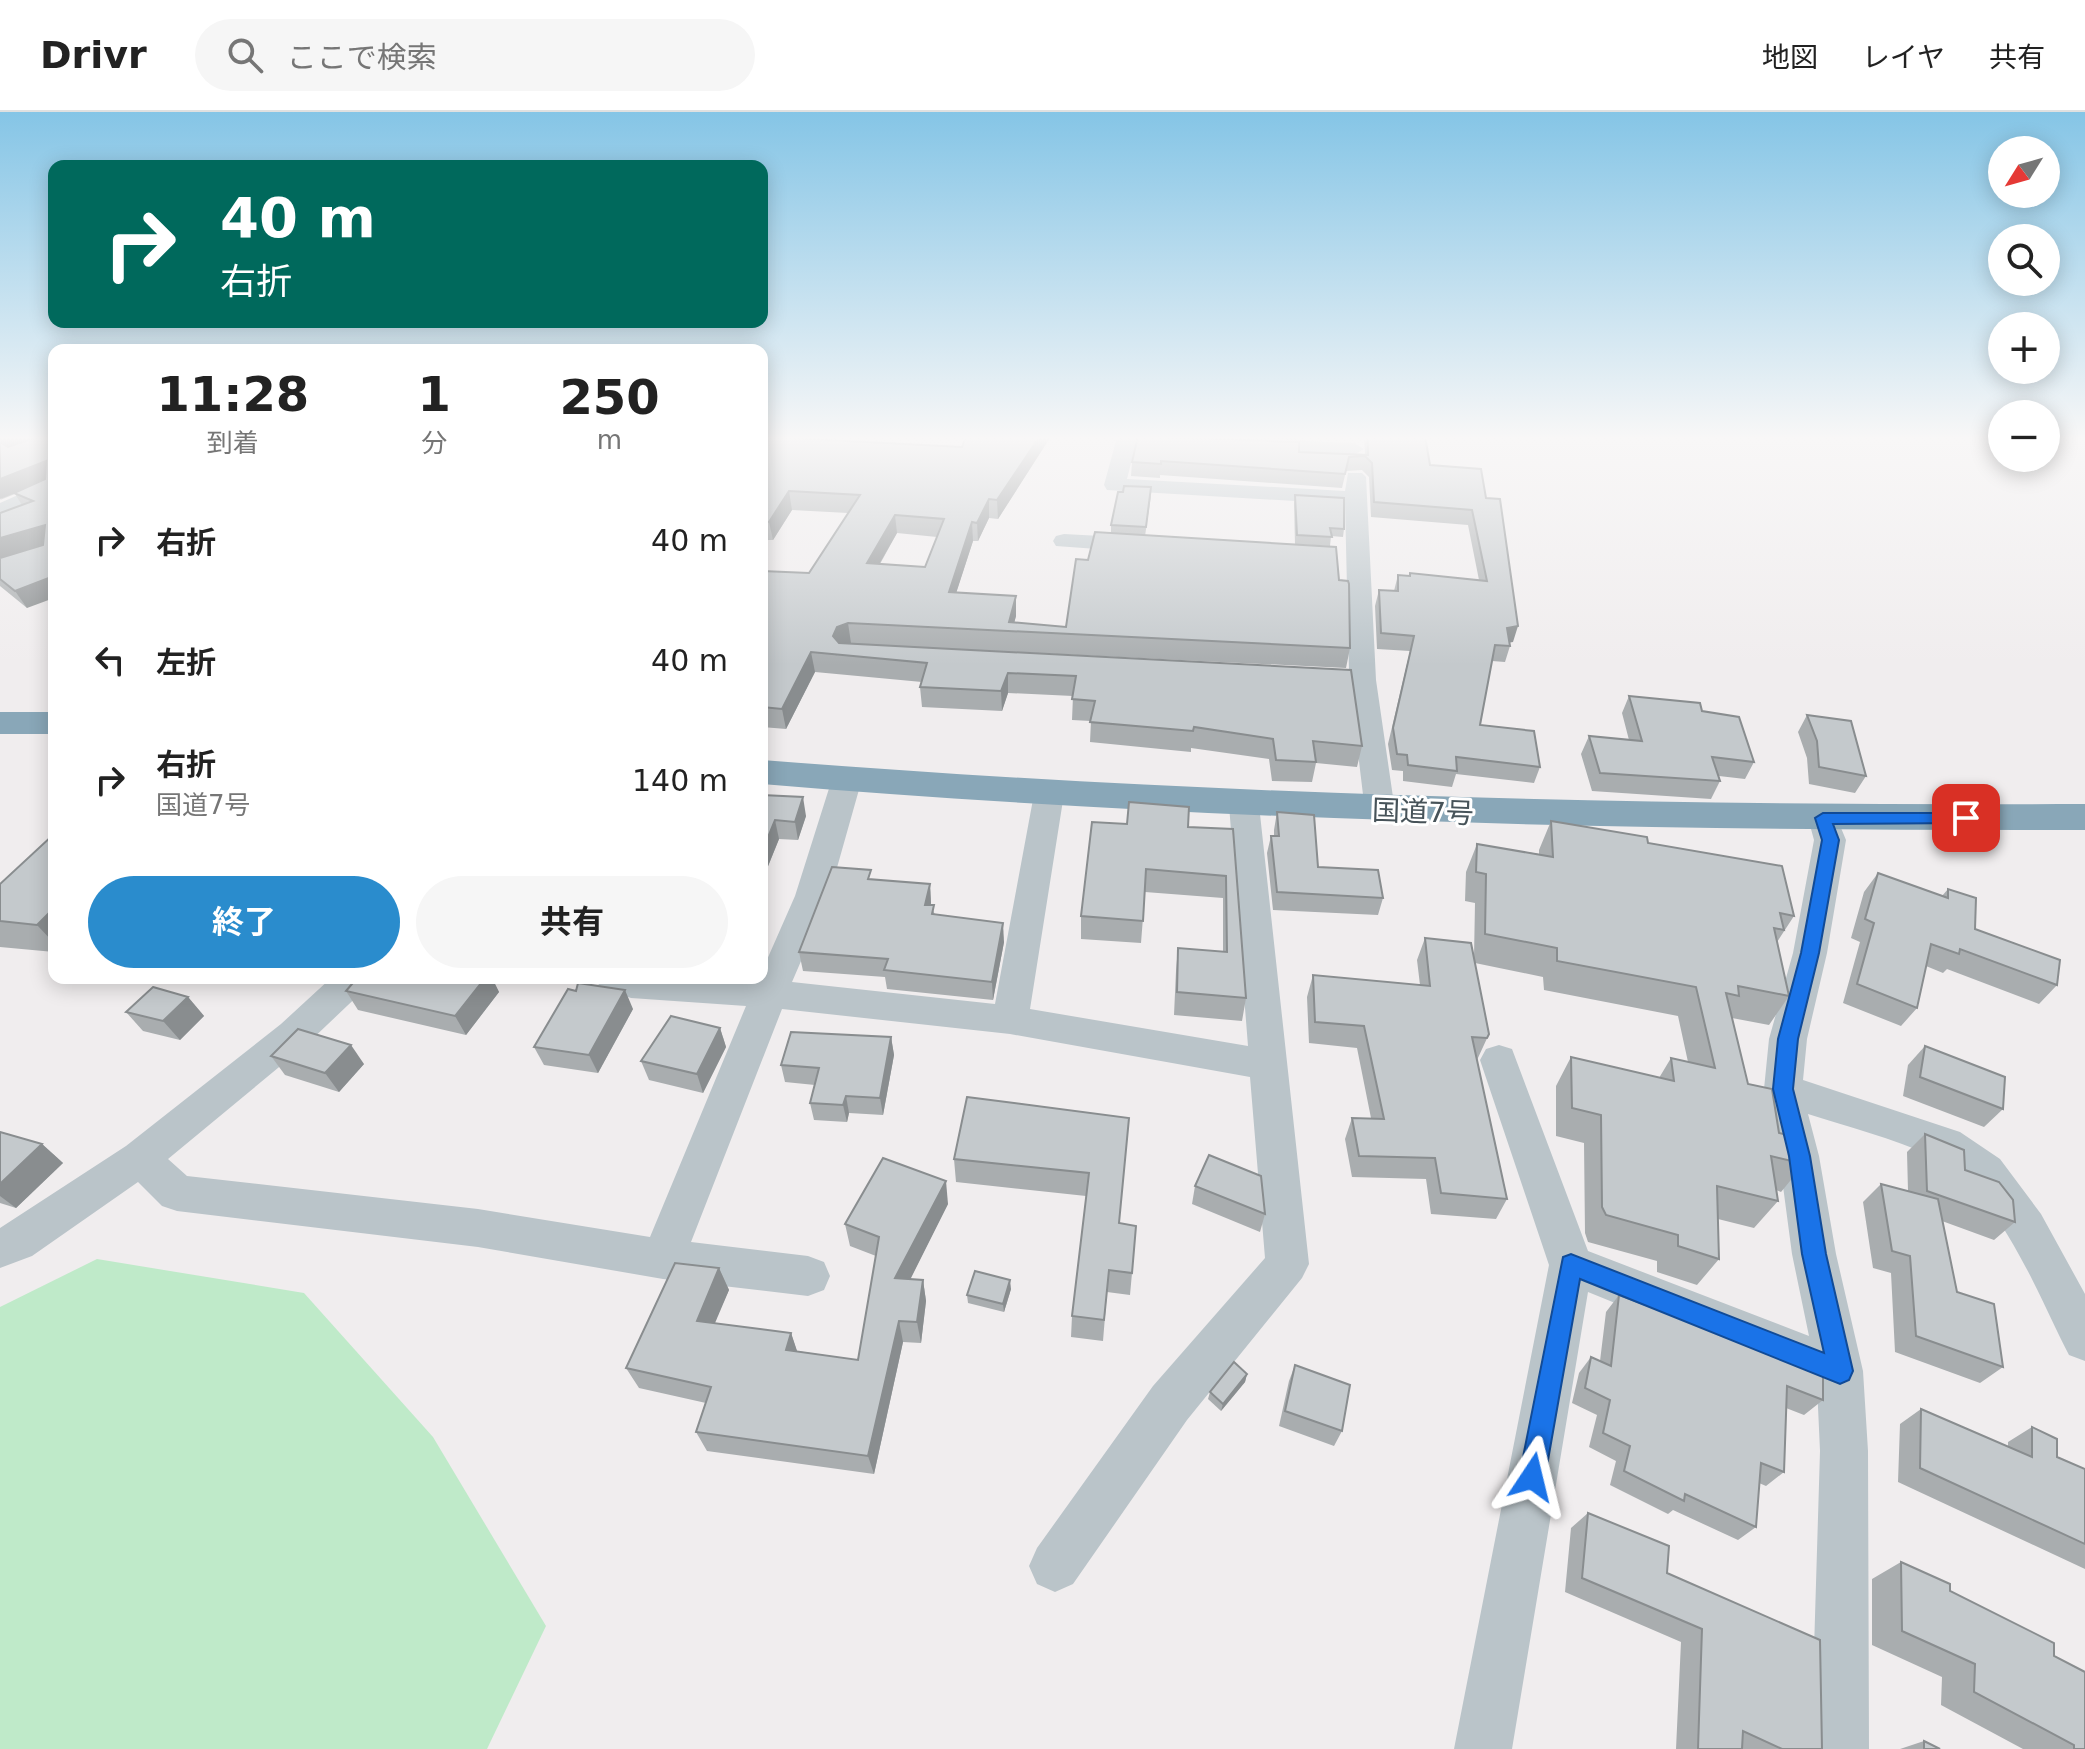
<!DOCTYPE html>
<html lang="ja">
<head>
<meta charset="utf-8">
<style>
  body { margin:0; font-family:"DejaVu Sans","Noto Sans JP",sans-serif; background:#f6f6f6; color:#222; height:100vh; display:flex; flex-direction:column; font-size:30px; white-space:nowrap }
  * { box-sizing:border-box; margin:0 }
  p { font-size:26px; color:#767676 }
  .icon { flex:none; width:44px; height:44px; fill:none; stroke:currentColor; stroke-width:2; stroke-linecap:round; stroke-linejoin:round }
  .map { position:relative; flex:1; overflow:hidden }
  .side { position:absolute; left:48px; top:232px; width:720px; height:640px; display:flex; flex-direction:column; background:#fff; border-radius:16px; box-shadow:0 4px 20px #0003 }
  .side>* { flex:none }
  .banner { position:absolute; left:48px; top:48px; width:720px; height:168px; border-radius:16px; box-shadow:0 4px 20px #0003; background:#00695c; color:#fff; overflow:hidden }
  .needle { width:52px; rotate:233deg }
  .controls { position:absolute; left:1988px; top:24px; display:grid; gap:16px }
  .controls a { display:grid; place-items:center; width:72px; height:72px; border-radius:50%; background:#fff; box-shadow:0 4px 20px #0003; font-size:40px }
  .pin { position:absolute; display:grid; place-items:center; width:68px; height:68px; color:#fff; margin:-34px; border-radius:16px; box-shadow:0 4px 12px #0006 }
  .me { position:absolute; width:88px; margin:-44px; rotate:10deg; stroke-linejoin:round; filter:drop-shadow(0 0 6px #0008) }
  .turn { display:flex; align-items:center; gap:28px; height:168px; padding:0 40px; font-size:36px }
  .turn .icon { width:104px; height:104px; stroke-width:2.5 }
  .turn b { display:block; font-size:56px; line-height:68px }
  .eta { display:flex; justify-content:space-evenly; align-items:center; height:136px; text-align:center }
  .eta b { font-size:48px; font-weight:700; line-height:56px }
  .primary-button { display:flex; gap:16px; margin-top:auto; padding:16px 40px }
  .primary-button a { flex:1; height:92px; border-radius:48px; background:#2a8ccd; color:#fff; font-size:32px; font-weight:700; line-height:92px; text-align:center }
  .primary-button a+a { background:#f6f6f6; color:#222 }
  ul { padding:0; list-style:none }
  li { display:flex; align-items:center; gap:24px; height:120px; padding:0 40px }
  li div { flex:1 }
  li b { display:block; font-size:30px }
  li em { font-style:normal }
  header { display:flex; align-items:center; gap:48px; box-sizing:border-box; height:112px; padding:0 40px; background:#fff; border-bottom:2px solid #e0e0e0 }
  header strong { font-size:38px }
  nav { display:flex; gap:44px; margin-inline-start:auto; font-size:28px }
  .search { width:560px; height:72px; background:#f6f6f6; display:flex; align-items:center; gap:20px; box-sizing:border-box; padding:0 28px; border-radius:44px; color:#767676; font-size:30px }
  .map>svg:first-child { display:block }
</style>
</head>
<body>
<header>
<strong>Drivr</strong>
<div class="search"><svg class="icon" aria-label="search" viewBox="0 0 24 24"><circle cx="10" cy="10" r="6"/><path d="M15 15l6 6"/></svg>ここで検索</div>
<nav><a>地図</a><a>レイヤ</a><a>共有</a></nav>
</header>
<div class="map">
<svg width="2085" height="1637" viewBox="0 0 2085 1637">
  <rect width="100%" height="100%" fill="#f0edee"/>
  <!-- green -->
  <polygon fill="#bfeac9" points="97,1147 304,1181 433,1325 546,1514 487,1637 0,1637 0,1195"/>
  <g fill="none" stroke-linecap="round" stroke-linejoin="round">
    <!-- minor -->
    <g fill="#bac4c9" fill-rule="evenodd">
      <polygon points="1121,324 1183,325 1193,331 1183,337 1135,335 1127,367 1345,379 1348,361 1362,361 1366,365 1376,568 1395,699 1391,706 1380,709 1369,706 1365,699 1350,575 1298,571 1294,565 1298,559 1349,559 1345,392 1107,378 1104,373 1116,329"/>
      <polygon points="1255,327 1354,331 1364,337 1354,343 1248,337 1245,333"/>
      <polygon points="54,367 54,381 0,407 0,391"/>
      <polygon points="1064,422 1138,426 1146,428 1149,433 1146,438 1138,440 1056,434 1053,429 1056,424"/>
      <polygon points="847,658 857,660 862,667 829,784 792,870 995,892 1034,682 1038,675 1049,672 1060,675 1064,682 1030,897 1248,934 1229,693 1233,686 1244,683 1255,686 1259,693 1309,1152 1302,1166 1187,1308 1073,1472 1055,1480 1037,1472 1029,1454 1037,1436 1153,1274 1265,1146 1250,965 1010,922 782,897 691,1130 808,1144 824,1150 830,1164 824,1178 808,1184 663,1167 478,1135 177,1099 162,1094 138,1070 32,1144 0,1156 0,1116 126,1034 281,912 331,866 372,866 367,875 307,932 168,1047 187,1064 478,1097 650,1125 746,894 631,886 600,875 595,866 762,866 762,859 795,784 832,667 837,660"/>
      <path d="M1823,696L1834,699L1846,728L1827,841L1807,927L1803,968L1960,1020L2000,1047L2041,1102L2085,1182V1249L2069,1243C2036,1179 1998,1076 1931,1044C1893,1026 1848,1015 1808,1002L1819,1044L1836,1142L1863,1259L1868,1339L1869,1637H1811L1820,1339L1817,1273L1588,1180L1512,1637H1454L1549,1153L1480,948L1486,937L1499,933L1512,937L1588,1139L1809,1224L1792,1142L1779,1044L1764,977L1769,927L1793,841L1814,728L1808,706L1812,699Z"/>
    </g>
    <!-- highway -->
    <g fill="#89a7b8" fill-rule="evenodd">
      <rect x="0" y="600" width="54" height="22"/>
      <path d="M762,648C1203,683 1643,694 2085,692V718C1643,719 1203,709 762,672Z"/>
    </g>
  </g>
  <!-- wall -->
  <g fill="#a9adaf" fill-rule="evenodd">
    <polygon points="54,324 27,496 0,474 0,401 22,393 15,382 0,388"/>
    <path d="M1051,324L998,407L989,406L978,429H973L956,481L1016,484V504L1014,511L1066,515L1088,448L1111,421V413L1151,384L1145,424L1339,468L1350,536L1346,556L849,532L1351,558L1362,634L1357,655L1316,651L1312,670L1272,669L1269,647L1191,636V640L1090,630L1091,609L1072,608L1073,584L1008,581L1002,599L922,595L920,575L922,570L815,560L786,617L762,615V459L809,461L848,401L792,398L773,428H762V335H962ZM897,421L937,425L925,455L880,452Z"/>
    <polygon points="1202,324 1297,324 1296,328"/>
    <polygon points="1364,324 1425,324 1430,353 1486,386 1513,530 1510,530 1510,534 1505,550 1492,549 1480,613 1540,655 1534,671 1456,662 1452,675 1403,669 1403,659 1392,658 1388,632 1410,539 1377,537 1375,494 1379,478 1394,479 1398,463 1479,468 1468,413 1371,405 1369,365 1362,358 1346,359 1342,376 1160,363 1160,366 1131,364 1132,350 1299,340 1365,342"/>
    <polygon points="1295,383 1344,417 1343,425 1331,424 1330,434 1295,432 1294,392"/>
    <polygon points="1629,584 1702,599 1754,650 1745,667 1719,664 1720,669 1711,687 1592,679 1581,642 1589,624 1629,628 1622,601"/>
    <polygon points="1807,603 1866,664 1855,681 1809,672 1807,646 1798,620"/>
    <polygon points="762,683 806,704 798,728 779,727 762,769"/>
    <polygon points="1277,700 1318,755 1383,786 1378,803 1273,798 1267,741 1271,724 1274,724 1274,718"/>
    <polygon points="1551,709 1648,731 1794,804 1777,830 1789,884 1769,913 1732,906 1748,972 1779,1021 1804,1052 1781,1080 1776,1078 1778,1089 1754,1116 1718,1107 1719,1147 1697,1173 1657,1160 1657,1149 1588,1130 1585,1121 1584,1031 1556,1024 1556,974 1571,945 1659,966 1671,946 1688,950 1678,904 1544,878 1543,865 1475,851 1489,922 1477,948 1507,1087 1496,1107 1431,1102 1426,1067 1352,1065 1345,1027 1352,1006 1371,1006 1357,936 1309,931 1307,885 1313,863 1420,873 1417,848 1425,826 1474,845 1475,791 1465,789 1466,760 1477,732 1539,742 1539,738"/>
    <polygon points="1127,712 1233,717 1246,886 1242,909 1174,903 1176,859 1178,836 1223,840 1223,786 1145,780 1141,831 1081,827 1081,804"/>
    <polygon points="54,722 54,840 0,835 0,772"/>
    <polygon points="1878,761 1942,784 1948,777 1975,817 2057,873 2039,892 1947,857 1943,861 1926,854 1917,896 1901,914 1843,891 1860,830 1851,826 1864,780"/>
    <polygon points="873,768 930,772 931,793 935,803 1004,830 993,888 887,877 885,865 803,859 799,840"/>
    <polygon points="355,866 492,866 499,880 466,923 358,898 346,879 356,867"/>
    <polygon points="576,879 633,897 598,961 544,953 534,935"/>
    <polygon points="188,885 204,904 180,928 143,919 126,900"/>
    <polygon points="720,916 726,935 703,981 649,968 641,949"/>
    <polygon points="891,925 894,943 883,1003 849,1001 847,1010 814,1008 810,991 815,973 785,970 781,953"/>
    <polygon points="1925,934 2003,997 1984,1015 1903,984 1908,953"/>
    <polygon points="271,944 364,952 339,980 285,963"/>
    <polygon points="1129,1006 1119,1111 1132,1161 1130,1183 1107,1180 1103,1229 1071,1225 1072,1204 1086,1084 956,1070 954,1047"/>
    <polygon points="0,1020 42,1032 63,1051 16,1096 0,1091"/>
    <polygon points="1925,1022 1965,1058 2015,1110 1994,1128 1942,1109 1957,1180 2003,1255 1980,1271 1895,1240 1891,1161 1873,1156 1863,1090 1881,1072 1908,1079 1907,1040"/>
    <polygon points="1195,1074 1265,1102 1260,1120 1192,1092"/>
    <polygon points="948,1092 910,1167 923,1168 926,1189 921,1231 903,1230 874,1362 707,1339 696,1320 706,1291 639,1276 626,1256 719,1156 729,1178 714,1211 791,1221 797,1239 858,1248 876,1144 850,1134 845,1112"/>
    <polygon points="1011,1177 1004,1200 968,1191 967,1183"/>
    <polygon points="1619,1183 1713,1218 1716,1214 1823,1288 1804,1303 1786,1296 1784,1360 1766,1374 1759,1371 1756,1415 1738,1428 1673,1398 1668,1402 1610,1373 1616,1349 1589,1335 1597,1303 1572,1291 1579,1261 1591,1245 1600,1249 1606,1200"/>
    <polygon points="1295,1253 1342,1319 1334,1334 1279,1314 1289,1269"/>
    <polygon points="1247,1262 1245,1270 1221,1299 1208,1287 1210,1280"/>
    <polygon points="1921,1297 2008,1335 2008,1330 2032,1315 2057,1345 2085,1357 2085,1457 1898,1370 1900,1312"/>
    <polygon points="1588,1401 1667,1461 1822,1637 1676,1637 1681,1530 1565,1480 1571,1416"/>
    <polygon points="1901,1450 1950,1479 2054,1544 2085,1637 2023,1637 1941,1593 1942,1565 1872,1533 1872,1467"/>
    <polygon points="1924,1629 1940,1637 1900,1637"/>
  </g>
  <!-- shaded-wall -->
  <g fill="#898d8f">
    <polygon points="0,324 44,324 10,335 0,335"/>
    <polygon points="1040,324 1051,324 998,407 997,388"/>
    <polygon points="46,349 54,366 0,387 0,367"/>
    <polygon points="789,379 792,398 773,428 769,410"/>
    <polygon points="989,387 989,406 978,429 977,411"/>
    <polygon points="895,403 897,421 869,470 867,451"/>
    <polygon points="972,410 973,429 950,500 949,480"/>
    <polygon points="45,413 54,430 0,447 0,426"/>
    <polygon points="54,464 54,486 27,496 15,479"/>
    <polygon points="1016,484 1016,504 1012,519 1009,510"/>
    <polygon points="848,511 851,531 840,534 836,544 833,524 837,515"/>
    <polygon points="1518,514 1513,530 1502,532 1507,516"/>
    <polygon points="811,540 815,560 786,617 782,597"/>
    <polygon points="1008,561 1008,581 1002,599 1001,579"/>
    <polygon points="803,685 806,704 798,728 795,710"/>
    <polygon points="775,708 779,727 762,769 762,740"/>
    <polygon points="930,772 931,791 927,811 925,793"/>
    <polygon points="54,796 54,831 37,813"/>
    <polygon points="1003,811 1004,830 993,888 992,870"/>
    <polygon points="485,866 492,866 499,880 466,923 455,904"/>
    <polygon points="625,878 633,897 598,961 589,943"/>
    <polygon points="188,885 204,904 180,928 163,909"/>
    <polygon points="720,916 726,935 703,981 697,962"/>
    <polygon points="891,925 894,943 883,1003 880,986"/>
    <polygon points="351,933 364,952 339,980 325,961"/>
    <polygon points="846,984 849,1001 847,1010 843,993"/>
    <polygon points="42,1032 63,1051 16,1096 0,1084 0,1072"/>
    <polygon points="946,1069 948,1092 900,1188 895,1166"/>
    <polygon points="719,1156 729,1178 707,1230 697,1209"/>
    <polygon points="923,1168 926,1189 921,1231 917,1210"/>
    <polygon points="1010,1168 1011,1177 1004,1200 1003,1192"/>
    <polygon points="899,1209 903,1230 874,1362 868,1344"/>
    <polygon points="791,1221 798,1242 786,1238"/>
    <polygon points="1247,1262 1245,1270 1221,1299 1223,1292"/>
  </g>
  <!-- building -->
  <g fill="#c4c9cc" stroke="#898d8f" stroke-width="2" fill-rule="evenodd">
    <polygon points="40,324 54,324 54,464 15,479 0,467 0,446 43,433 45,413 0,426 0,401 33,389 14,381 45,367 46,349 0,367 0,330 8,335"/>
    <path d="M966,324H1040L997,388L989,387L977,411L972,410L949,480L1016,484L1009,510L1066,515L1076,447L1088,448L1095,420L1336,435L1339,468L1348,469L1349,472L1350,536L848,511L837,515L833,524L839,531L1351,558L1362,634L1313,629L1316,650L1276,648L1273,627L1194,615L1193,619L1090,610L1095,589L1072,587L1076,564L1008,561L1001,579L920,575L927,551L811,540L782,597L762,595V459L809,461L860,383L789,379L769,410L762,409V335L770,325L962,335ZM895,403L944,407L925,455L867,451Z"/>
    <polygon points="1138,324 1299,330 1299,340 1368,343 1368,324 1425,324 1430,353 1481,357 1486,386 1500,387 1518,514 1507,516 1510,534 1495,533 1480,613 1534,619 1540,655 1456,645 1457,659 1408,653 1407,643 1397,642 1393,616 1414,524 1381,521 1379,478 1398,479 1398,463 1410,464 1410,461 1487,469 1472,398 1374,390 1372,351 1365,344 1349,345 1345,362 1161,349 1161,352 1132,350"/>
    <polygon points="1124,374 1151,375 1146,415 1111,413 1118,380 1123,380"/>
    <polygon points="1295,383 1344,386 1344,417 1330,416 1332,425 1297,423"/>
    <polygon points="1629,584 1700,591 1702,599 1739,605 1754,650 1712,645 1720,669 1600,661 1589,624 1642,629"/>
    <polygon points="1807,603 1851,609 1866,664 1819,655 1817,629"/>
    <polygon points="762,683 803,685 795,710 775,708 762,740"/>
    <polygon points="1129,690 1189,695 1188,715 1233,717 1246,886 1177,880 1178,836 1227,840 1226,764 1146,757 1143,809 1081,804 1092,710 1127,712"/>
    <polygon points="1277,700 1314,703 1318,755 1378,758 1383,786 1277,780 1271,724 1279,724"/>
    <polygon points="1551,709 1647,725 1648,731 1782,754 1794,804 1780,801 1784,818 1774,816 1789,884 1738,874 1739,884 1726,881 1748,972 1772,977 1779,1021 1800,1026 1804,1052 1771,1044 1778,1089 1717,1074 1719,1147 1678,1134 1678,1123 1606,1103 1602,1095 1601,1003 1572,996 1571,945 1674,969 1671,946 1715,956 1696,875 1557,849 1557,836 1485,822 1486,762 1476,760 1477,732 1553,745"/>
    <polygon points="54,722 54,796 37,813 0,809 0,772"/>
    <polygon points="832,755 871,758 868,767 930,772 925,793 934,793 932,802 1003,811 992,870 884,858 888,847 799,840"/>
    <polygon points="1878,761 1948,786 1948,777 1976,786 1975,817 2060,848 2057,873 1960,837 1959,842 1931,832 1917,896 1857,872 1874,811 1865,807"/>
    <polygon points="1425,826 1471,831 1489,922 1487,926 1472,925 1507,1087 1441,1081 1435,1046 1359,1044 1352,1006 1384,1007 1364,914 1315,910 1313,863 1430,874"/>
    <polygon points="357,866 485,866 455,904 346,879"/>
    <polygon points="578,871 625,878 589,943 534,935 568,877 576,879"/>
    <polygon points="153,875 188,885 163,909 126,900"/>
    <polygon points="671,904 720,916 697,962 641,949"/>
    <polygon points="298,917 351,933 325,961 271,944"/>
    <polygon points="791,920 891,925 880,986 846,984 843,993 810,991 819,956 781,953"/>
    <polygon points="1925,934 2005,965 2003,997 1920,965"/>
    <polygon points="967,985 1129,1006 1119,1111 1136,1114 1132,1161 1109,1158 1104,1208 1072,1204 1089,1061 954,1047"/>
    <polygon points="0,1020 42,1032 0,1072"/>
    <polygon points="1925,1022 1964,1038 1965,1058 1999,1070 2013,1088 2015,1110 1927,1079"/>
    <polygon points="1209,1043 1261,1064 1265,1102 1195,1074"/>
    <polygon points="883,1046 946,1069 895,1166 923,1168 917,1210 899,1209 868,1344 696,1320 711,1275 626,1256 675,1151 719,1156 697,1209 791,1221 786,1238 858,1248 879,1125 845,1112"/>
    <polygon points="1881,1072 1938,1087 1957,1180 1994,1192 2003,1255 1916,1224 1910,1144 1892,1139"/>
    <polygon points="975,1159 1010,1168 1003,1192 967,1183"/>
    <polygon points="1619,1183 1716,1219 1716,1214 1823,1257 1823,1288 1787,1274 1784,1360 1761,1351 1756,1415 1685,1382 1684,1389 1624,1359 1630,1334 1603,1321 1610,1288 1585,1276 1591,1245 1611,1254"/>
    <polygon points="1234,1250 1247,1262 1223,1292 1210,1280"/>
    <polygon points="1295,1253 1350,1273 1342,1319 1285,1299"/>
    <polygon points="1921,1297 2032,1345 2032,1315 2057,1327 2057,1345 2085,1357 2085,1432 1920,1356"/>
    <polygon points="1588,1401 1669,1434 1667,1461 1820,1528 1822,1637 1782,1637 1743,1619 1742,1637 1698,1637 1702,1517 1582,1466"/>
    <polygon points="1901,1450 1950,1472 1950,1479 2054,1531 2054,1544 2085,1560 2085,1637 2074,1637 2074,1633 1974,1580 1975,1552 1902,1519"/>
    <polygon points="1924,1629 1940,1637 1924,1637"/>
  </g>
  <!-- sky -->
  <linearGradient id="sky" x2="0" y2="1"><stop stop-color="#85c5e6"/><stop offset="0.59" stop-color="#f8f7f7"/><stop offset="1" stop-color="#f8f7f7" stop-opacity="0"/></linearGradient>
  <rect width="2085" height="553" fill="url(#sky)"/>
  <!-- route -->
  <polygon fill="#1a73e8" stroke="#114b97" stroke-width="2" points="1823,701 1966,701 1975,706 1966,711 1833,712 1839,728 1819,841 1798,927 1793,977 1810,1044 1826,1142 1853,1259 1849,1268 1840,1272 1580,1167 1545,1365 1542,1374 1532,1378 1523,1374 1519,1365 1563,1145 1571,1142 1824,1241 1802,1142 1789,1044 1773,977 1778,927 1801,841 1822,728 1815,706"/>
  <g text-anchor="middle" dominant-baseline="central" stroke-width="6" stroke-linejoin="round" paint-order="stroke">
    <!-- street labels -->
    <g font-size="28" fill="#475359" stroke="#fff">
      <text transform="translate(1423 700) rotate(2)">国道7号</text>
    </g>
  </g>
</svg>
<div class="controls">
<a><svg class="needle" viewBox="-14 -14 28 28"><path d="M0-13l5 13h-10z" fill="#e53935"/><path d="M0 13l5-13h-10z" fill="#767676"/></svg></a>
<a><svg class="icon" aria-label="search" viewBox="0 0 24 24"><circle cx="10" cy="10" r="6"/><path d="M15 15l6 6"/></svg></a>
<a>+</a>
<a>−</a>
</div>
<div class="pin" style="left:1966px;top:706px;background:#d93025"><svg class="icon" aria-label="arrive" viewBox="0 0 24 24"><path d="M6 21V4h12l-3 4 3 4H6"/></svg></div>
<svg class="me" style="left:1532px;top:1365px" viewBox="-20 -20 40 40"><path d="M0-17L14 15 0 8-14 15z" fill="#1a73e8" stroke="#fff" stroke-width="4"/></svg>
<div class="banner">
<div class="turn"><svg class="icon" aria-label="right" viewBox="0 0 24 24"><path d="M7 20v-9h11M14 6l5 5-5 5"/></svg><div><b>40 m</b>右折</div></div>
</div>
<section class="side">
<div class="eta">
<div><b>11:28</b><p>到着</p></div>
<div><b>1</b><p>分</p></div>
<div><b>250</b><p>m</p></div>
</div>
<ul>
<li><svg class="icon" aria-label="right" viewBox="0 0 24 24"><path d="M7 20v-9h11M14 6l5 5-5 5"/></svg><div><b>右折</b></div><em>40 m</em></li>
<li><svg class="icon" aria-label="left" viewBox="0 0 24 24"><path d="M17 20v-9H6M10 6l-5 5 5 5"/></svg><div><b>左折</b></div><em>40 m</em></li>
<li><svg class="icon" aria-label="right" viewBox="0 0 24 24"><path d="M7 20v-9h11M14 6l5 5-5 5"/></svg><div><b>右折</b><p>国道7号</p></div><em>140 m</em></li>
</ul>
<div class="primary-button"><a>終了</a><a>共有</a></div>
</section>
</div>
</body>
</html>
